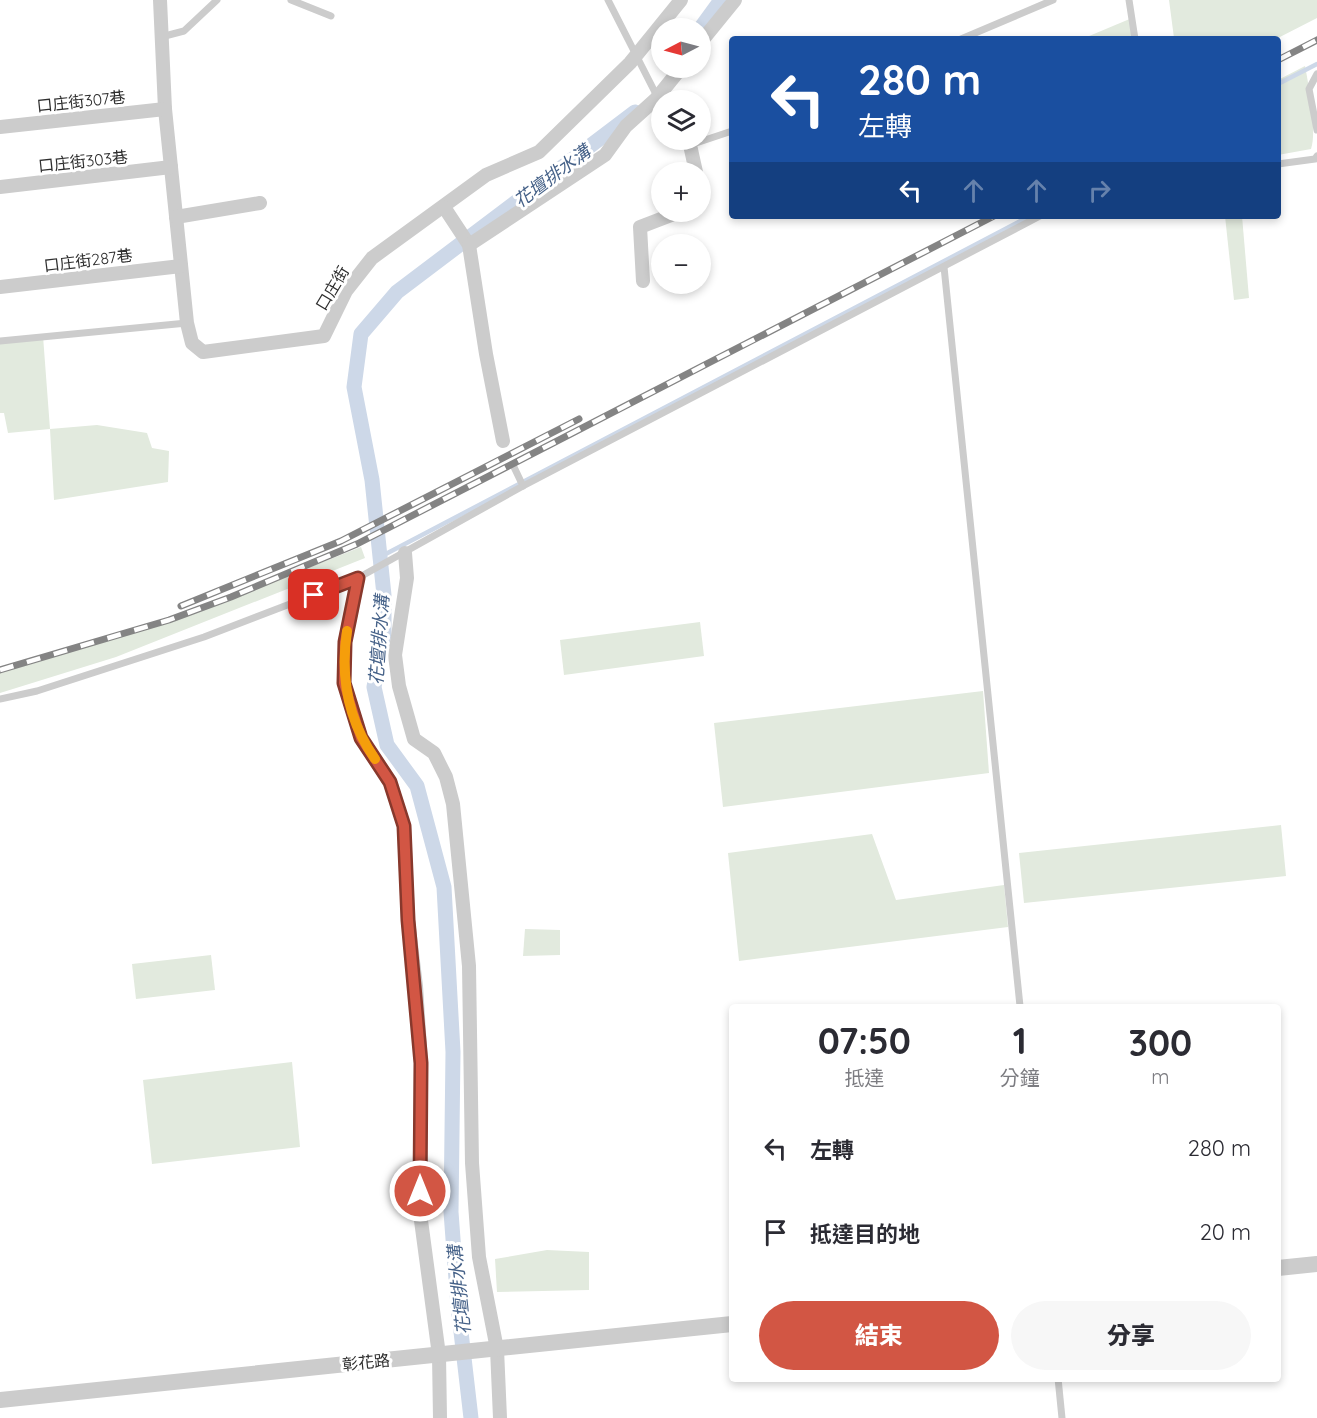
<!DOCTYPE html>
<html lang="zh-TW">
<head>
<meta charset="utf-8">
<style>
  body { margin:0; font-family:Quicksand,"Noto Sans TC",sans-serif; background:#f7f7f7; color:#2b2b33; height:100vh; display:flex; flex-direction:column; font-size:22px; white-space:nowrap }
  * { box-sizing:border-box; margin:0 }
  p { font-size:20px; color:#7c7c81 }
  .icon { flex:none; width:33px; height:33px; fill:none; stroke:currentColor; stroke-width:2; stroke-linecap:round; stroke-linejoin:round }
  .map { position:relative; flex:1; overflow:hidden }
  .side { position:absolute; left:729px; top:1004px; width:552px; height:378px; display:flex; flex-direction:column; background:#fff; border-radius:6px; box-shadow:0 3px 9px #0003 }
  .side>* { flex:none }
  .top-card { position:absolute; left:729px; top:36px; width:552px; height:183px; border-radius:6px; box-shadow:0 3px 9px #0003; background:#1a4fa0; color:#fff; overflow:hidden }
  .needle { width:39px; rotate:264deg }
  .tools { position:absolute; left:651px; top:18px; display:grid; gap:12px }
  .tools a { display:grid; place-items:center; width:60px; height:60px; border-radius:50%; background:#fff; box-shadow:0 3px 9px #0003; font-size:30px }
  .pin { position:absolute; display:grid; place-items:center; width:51px; height:51px; color:#fff; margin:-26px; border-radius:12px; box-shadow:0 3px 9px #0006 }
  .me { position:absolute; width:66px; margin:-33px; rotate:0deg; stroke-linejoin:round; filter:drop-shadow(0 0 4px #0008) }
  .turn { display:flex; align-items:center; gap:21px; height:126px; padding:0 30px; font-size:27px }
  .turn .icon { width:78px; height:78px; stroke-width:2.5 }
  .turn b { display:block; font-size:42px; line-height:51px }
  .lanes { display:flex; align-items:center; height:57px; padding:0 30px; background:#0003; justify-content:center; gap:30px; direction:ltr }
  .lanes .off { opacity:.35 }
  .eta { display:flex; justify-content:space-evenly; align-items:center; height:102px; text-align:center }
  .eta b { font-size:36px; font-weight:800; line-height:42px }
  .button { display:flex; gap:12px; margin-top:auto; padding:12px 30px }
  .button a { flex:1; height:69px; border-radius:36px; background:#d25644; color:#fff; font-size:24px; font-weight:800; line-height:69px; text-align:center }
  .button a+a { background:#f7f7f7; color:#2b2b33 }
  ul { padding:0; list-style:none }
  li { display:flex; align-items:center; gap:18px; height:84px; padding:0 30px }
  li div { flex:1 }
  li b { display:block; font-size:22px }
  li em { font-style:normal }
  .map>svg:first-child { display:block }
</style>
</head>
<body>
<div class="map">
<svg width="1317" height="1418" viewBox="0 0 1317 1418">
  <rect width="100%" height="100%" fill="#fff"/>
  <!-- green -->
  <g fill="#e2eade">
    <polygon points="1169,0 1317,0 1317,18 1276,39 1170,39 1174,38"/>
    <polygon points="1132,18 1136,39 1082,39"/>
    <path d="M1305,66C1309,87 1317,131 1311,149L1278,155V80Z"/>
    <polygon points="1225,216 1242,216 1249,298 1234,300"/>
    <polygon points="43,336 50,429 97,425 147,433 152,448 169,451 168,482 54,500 50,429 8,433 4,413 0,413 0,341"/>
    <polygon points="361,547 365,558 116,657 0,693 0,673 201,610"/>
    <polygon points="700,622 704,656 564,675 560,640"/>
    <polygon points="983,691 989,773 723,807 714,723"/>
    <polygon points="1281,825 1286,876 1024,903 1019,853"/>
    <polygon points="872,834 896,900 1004,885 1008,927 739,961 728,853"/>
    <polygon points="525,929 560,930 560,955 523,956"/>
    <polygon points="211,955 215,990 136,999 132,964"/>
    <polygon points="292,1062 300,1147 152,1164 143,1080"/>
    <polygon points="547,1250 589,1252 589,1290 497,1292 495,1259"/>
  </g>
  <g fill="none" stroke-linecap="round" stroke-linejoin="round">
    <!-- stream -->
    <g stroke="#cdd8e8" stroke-width="4.5">
      <polyline points="1278,84 1317,64"/>
      <polyline points="380,557 1030,216"/>
    </g>
    <!-- canal -->
    <g stroke="#cdd8e8" stroke-width="15">
      <polyline points="700,29 721,0"/>
      <polyline points="471,1418 458,1306 451,1212 453,1052 444,887 417,786 387,745 374,687 384,634 384,595 372,480 354,387 361,334 397,292 635,112"/>
    </g>
    <!-- service -->
    <g stroke="#ccc" stroke-width="7">
      <polyline points="291,0 331,16"/>
      <polyline points="608,0 662,106"/>
      <polyline points="1129,0 1135,39"/>
      <polyline points="161,37 184,31 217,0"/>
      <polyline points="961,39 1053,0"/>
      <polyline points="1317,74 1309,89 1317,130"/>
      <polyline points="686,140 690,145 732,131"/>
      <polyline points="1278,164 1315,159 1317,156"/>
      <polyline points="944,267 1020,1006"/>
      <polyline points="0,341 187,323"/>
      <polyline points="513,465 523,486"/>
      <polyline points="0,699 37,691 204,637 358,578 523,486 1040,216"/>
      <polyline points="1058,1378 1062,1418"/>
    </g>
    <!-- minor -->
    <g stroke="#ccc" stroke-width="14">
      <polyline points="160,0 165,109 187,323 192,343 203,352 324,336 346,291 372,258 486,175 539,152 630,63 681,0"/>
      <polyline points="700,43 735,0"/>
      <polyline points="0,127 165,109"/>
      <polyline points="690,145 696,172"/>
      <polyline points="0,187 171,167"/>
      <polyline points="700,194 700,199"/>
      <polyline points="444,207 469,245 486,354 503,441"/>
      <polyline points="176,217 260,203"/>
      <polyline points="469,245 605,155 626,126 656,99 681,68"/>
      <polyline points="643,281 640,227 679,212"/>
      <polyline points="0,287 181,266"/>
      <polyline points="405,553 407,578 395,655 399,686 414,739 434,753 446,777 453,804 469,966 472,1163 479,1257 497,1349 500,1418"/>
      <polyline points="358,578 345,642 344,683 361,738 390,782 404,826 408,920 416,986 421,1063 420,1213 439,1355 440,1418"/>
    </g>
    <!-- tertiary -->
    <g stroke="#ccc" stroke-width="16">
      <polyline points="1278,1268 1317,1264"/>
      <polyline points="0,1400 732,1324"/>
    </g>
    <!-- rail casing -->
    <g stroke="#848484" stroke-width="7">
      <g id="rail">
        <polyline points="1278,60 1317,40"/>
        <polyline points="181,606 341,541 579,419"/>
        <polyline points="0,670 169,620 231,597 357,544 994,216"/>
      </g>
    </g>
    <!-- rail -->
    <use href="#rail" stroke="#fff" stroke-width="4.5" stroke-dasharray="14" stroke-linecap="butt"/>
  </g>
  <g fill="none" stroke-linecap="round" stroke-linejoin="round">
    <!-- route casing -->
    <g stroke="#88382c" stroke-width="15">
      <polyline id="route" points="314,595 358,578 345,642 344,683 361,738 390,782 404,826 408,920 421,1063 420,1191"/>
    </g>
    <!-- route -->
    <use href="#route" stroke="#d25644" stroke-width="10"/>
    <!-- slow -->
    <path stroke="#f59e0b" stroke-width="10" d="M347,631C340,677 348,720 375,759"/>
  </g>
  <g text-anchor="middle" dominant-baseline="central" stroke-width="6" stroke-linejoin="round" paint-order="stroke">
    <!-- street labels -->
    <g font-size="16" fill="#2f2f2f" stroke="#fff">
      <text transform="translate(81 101) rotate(-6)">口庄街307巷</text>
      <text transform="translate(83 161) rotate(-6)">口庄街303巷</text>
      <text transform="translate(88 260) rotate(-7)">口庄街287巷</text>
      <text transform="translate(332 288) rotate(-59)">口庄街</text>
      <text transform="translate(366 1362) rotate(-6)">彰花路</text>
    </g>
    <!-- water labels -->
    <g font-size="18" font-style="italic" fill="#456188" stroke="#fff">
      <text transform="translate(552 176) rotate(-37)">花壇排水溝</text>
      <text transform="translate(379 640) rotate(-86)">花壇排水溝</text>
      <text transform="translate(459 1290) rotate(-96)">花壇排水溝</text>
    </g>
  </g>
</svg>
<div class="tools">
<a><svg class="needle" viewBox="-14 -14 28 28"><path d="M0-13l5 13h-10z" fill="#e53935"/><path d="M0 13l5-13h-10z" fill="#7c7c81"/></svg></a>
<a><svg class="icon" aria-label="layers" viewBox="0 0 24 24"><path d="M12 4l9 5-9 5-9-5zM3 14l9 5 9-5"/></svg></a>
<a>+</a>
<a>−</a>
</div>
<div class="pin" style="left:314px;top:595px;background:#d93025"><svg class="icon" aria-label="arrive" viewBox="0 0 24 24"><path d="M6 21V4h12l-3 4 3 4H6"/></svg></div>
<svg class="me" style="left:420px;top:1191px" viewBox="-20 -20 40 40"><circle r="17" fill="#d25644" stroke="#fff" stroke-width="3"/><path d="M0-11L8 9 0 5-8 9z" fill="#fff"/></svg>
<div class="top-card">
<div class="turn"><svg class="icon" aria-label="left" viewBox="0 0 24 24"><path d="M17 20v-9H6M10 6l-5 5 5 5"/></svg><div><b>280 m</b>左轉</div></div>
<div class="lanes"><svg class="icon" aria-label="left" viewBox="0 0 24 24"><path d="M17 20v-9H6M10 6l-5 5 5 5"/></svg><svg class="icon off" aria-label="ahead" viewBox="0 0 24 24"><path d="M12 20V5M6 11l6-6 6 6"/></svg><svg class="icon off" aria-label="ahead" viewBox="0 0 24 24"><path d="M12 20V5M6 11l6-6 6 6"/></svg><svg class="icon off" aria-label="right" viewBox="0 0 24 24"><path d="M7 20v-9h11M14 6l5 5-5 5"/></svg></div>
</div>
<section class="side">
<div class="eta">
<div><b>07:50</b><p>抵達</p></div>
<div><b>1</b><p>分鐘</p></div>
<div><b>300</b><p>m</p></div>
</div>
<ul>
<li><svg class="icon" aria-label="left" viewBox="0 0 24 24"><path d="M17 20v-9H6M10 6l-5 5 5 5"/></svg><div><b>左轉</b></div><em>280 m</em></li>
<li><svg class="icon" aria-label="arrive" viewBox="0 0 24 24"><path d="M6 21V4h12l-3 4 3 4H6"/></svg><div><b>抵達目的地</b></div><em>20 m</em></li>
</ul>
<div class="button"><a>結束</a><a>分享</a></div>
</section>
</div>
</body>
</html>
